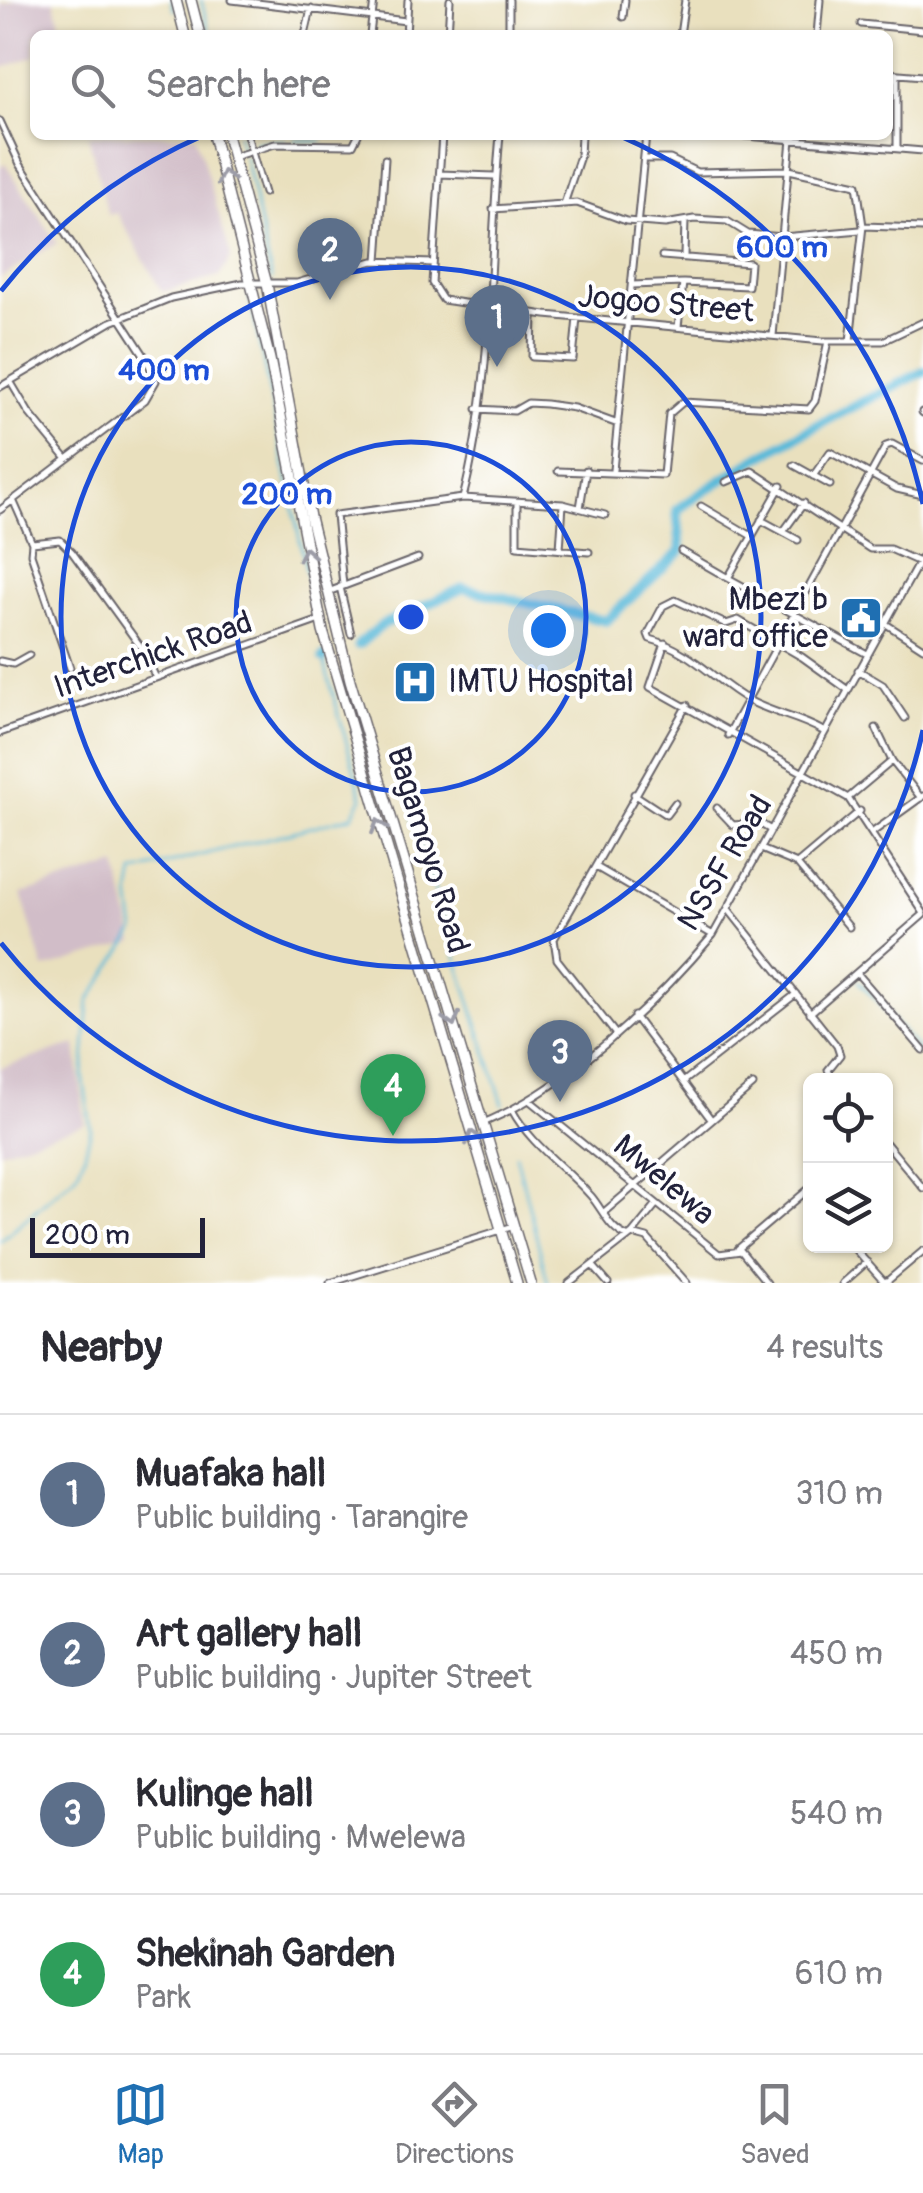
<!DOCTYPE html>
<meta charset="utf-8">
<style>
:root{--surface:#fff;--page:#f2f2f3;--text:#2b2b33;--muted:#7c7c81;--line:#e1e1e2;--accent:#1f6fb2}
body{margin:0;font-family:Pangolin,sans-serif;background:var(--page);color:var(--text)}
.controls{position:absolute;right:30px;bottom:30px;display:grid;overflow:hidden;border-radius:15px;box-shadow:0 2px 8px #0004}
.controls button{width:90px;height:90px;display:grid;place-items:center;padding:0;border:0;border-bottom:2px solid var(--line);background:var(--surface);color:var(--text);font:50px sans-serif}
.scale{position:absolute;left:30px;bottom:25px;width:175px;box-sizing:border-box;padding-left:10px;border:5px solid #22223b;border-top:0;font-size:28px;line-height:35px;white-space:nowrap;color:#22223b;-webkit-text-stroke:8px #fff;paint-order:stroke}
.you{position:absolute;left:548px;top:630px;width:35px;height:35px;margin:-25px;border:8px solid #fff;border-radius:50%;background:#1a73e8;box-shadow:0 0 0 15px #1a73e833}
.badge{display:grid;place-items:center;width:65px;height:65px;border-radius:50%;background:var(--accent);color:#fff;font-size:32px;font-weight:700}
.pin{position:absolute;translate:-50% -82px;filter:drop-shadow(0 2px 5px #0008)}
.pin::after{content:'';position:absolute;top:52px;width:35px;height:30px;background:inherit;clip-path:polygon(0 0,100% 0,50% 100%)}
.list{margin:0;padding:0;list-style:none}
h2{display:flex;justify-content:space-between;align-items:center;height:130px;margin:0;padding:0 40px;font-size:42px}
h2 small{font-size:32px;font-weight:400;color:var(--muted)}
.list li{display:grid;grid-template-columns:65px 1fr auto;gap:30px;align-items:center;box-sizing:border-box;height:160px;padding:0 40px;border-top:2px solid var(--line)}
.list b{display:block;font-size:38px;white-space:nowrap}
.list p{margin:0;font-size:32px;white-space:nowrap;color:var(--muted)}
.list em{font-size:32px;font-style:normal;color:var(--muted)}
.icon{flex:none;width:55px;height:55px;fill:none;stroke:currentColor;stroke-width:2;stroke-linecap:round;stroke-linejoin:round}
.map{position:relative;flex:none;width:923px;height:1283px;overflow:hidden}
.search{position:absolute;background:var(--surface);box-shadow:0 2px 8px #0004;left:30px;right:30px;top:30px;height:110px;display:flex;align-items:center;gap:25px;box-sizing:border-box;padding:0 35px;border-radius:15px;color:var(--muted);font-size:38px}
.sheet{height:770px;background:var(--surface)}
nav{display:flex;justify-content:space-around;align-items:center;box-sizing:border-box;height:140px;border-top:2px solid var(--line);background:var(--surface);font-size:28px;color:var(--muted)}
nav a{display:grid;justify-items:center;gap:5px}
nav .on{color:var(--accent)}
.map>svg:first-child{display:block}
</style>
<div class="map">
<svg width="923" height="1283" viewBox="0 0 923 1283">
<rect width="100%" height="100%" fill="#fff"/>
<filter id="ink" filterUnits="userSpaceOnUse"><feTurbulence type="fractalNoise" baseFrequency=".01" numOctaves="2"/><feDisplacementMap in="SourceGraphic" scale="20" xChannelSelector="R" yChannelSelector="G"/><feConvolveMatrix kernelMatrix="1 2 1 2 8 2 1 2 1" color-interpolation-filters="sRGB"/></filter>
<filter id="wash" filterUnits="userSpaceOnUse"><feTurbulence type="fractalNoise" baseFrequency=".0048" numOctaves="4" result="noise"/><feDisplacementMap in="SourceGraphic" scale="40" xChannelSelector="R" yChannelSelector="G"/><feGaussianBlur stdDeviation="2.25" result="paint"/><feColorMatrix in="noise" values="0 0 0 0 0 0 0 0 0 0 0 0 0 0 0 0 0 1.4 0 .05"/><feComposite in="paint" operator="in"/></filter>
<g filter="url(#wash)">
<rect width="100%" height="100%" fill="#e9e0be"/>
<path fill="#d1bdc8" d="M16,0h38l9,35h-28v21l-35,13v-64z
M88,135h108l35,122 -12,20 -57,15 -45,-79 -9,2z
M5,163l52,80 -57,35v-111z
M117,865l17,77 -90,27 -23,-75z
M76,1044l9,80 -85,27v-83z"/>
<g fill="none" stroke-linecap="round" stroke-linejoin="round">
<path stroke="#5bbad9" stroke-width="2.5" d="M171,0l3,10
M201,0l9,35
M238,135l3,12
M294,140l28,2
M255,143l31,-3
M245,157l27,122
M249,293l61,296
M412,819l91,285
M913,927l10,-7
M859,981l64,74
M516,1155l32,128
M0,1241l76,-66 8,-18 7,-28 -8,-54 6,-74 46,-70 -5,-37 4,-21c73,-21 145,-36 218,-57l10,-18 -39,-140"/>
<path stroke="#5bbad9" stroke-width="10" d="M358,645l24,-20 81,-37 143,33 75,-70 -4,-41c77,-55 161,-96 246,-138
M323,658l2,-2"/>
</g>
</g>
<g filter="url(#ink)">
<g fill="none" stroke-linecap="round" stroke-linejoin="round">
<g stroke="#686469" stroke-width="9">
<path id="street" d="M232,0l174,21
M623,17l2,-17
M861,24l62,6
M305,35l6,-26
M370,35l4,-35
M406,35l2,-35
M448,35l2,-35
M509,35v-35
M680,35l5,-35
M817,35l3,-35
M888,73l35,3
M897,74v74
M0,121l20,43 126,194 10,23 -11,19 -145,110
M247,135l17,58
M442,135l-10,148 11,17 103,15 277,26h60l40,-19
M735,135l188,16
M233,157l42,-13 78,1 5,-10
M645,159h25l27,13 92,-2 68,15 6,41
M440,174l54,2
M564,204l16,-48 1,-21
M493,209l84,-6 49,18 39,3 29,-5 33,2 21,13 35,3 77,-7
M662,256l88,7 -2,23 -65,-3 -5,44
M684,256l1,-35
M378,261l7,-102
M632,285l51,-2
M533,314l-1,43 41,2 4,-41
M773,336l18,-197
M850,341l13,-115 60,2
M10,381l19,32 37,45
M0,387l111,-65 60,-24 71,-15h55l76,-22 60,2
M477,409l37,2 14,-8 18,1 28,4 44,16
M922,412l1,1
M794,465l36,20
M613,470l33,-335
M558,471l105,4 6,-61 14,-12 126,7 6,-8 13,-60
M813,476l17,-24 67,37 26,6
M726,482l26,-11 118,78h20l29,13
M781,486l-53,92 139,76
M463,498l100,6 42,11
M13,500l19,43 28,-3 12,12 71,98 12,26
M517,502v44l72,6
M701,506l49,29
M580,508l6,-38
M761,520l37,20
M783,532l21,-29
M32,543l-1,11 39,114
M560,549l3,-45
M681,551l47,27
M343,585l-7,-70 127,-17c30,-117 26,-243 37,-363
M340,587l11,47
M328,592l90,-34
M886,624l37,24
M665,643l-15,44 198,111 75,114
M0,661l13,3 16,-9
M858,670l25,15 22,33
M823,731c-24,-14 -49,-17 -73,-30 -36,-20 -58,-51 -100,-62l-2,-5 15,-28 12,-6 51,24 12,-4 64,37 46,33
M0,733l320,-113
M728,735l158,-289 6,-2 31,17
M892,761l29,37
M634,794l32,21 9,-12
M848,798l44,-37 -16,-33
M717,808l16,17 26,-2 12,7
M873,832l50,-36
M761,849l36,15 52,63
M797,864l63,-53
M596,867l117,68
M729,910l108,136 3,9 -12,15 5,10
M857,973l66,77
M810,1013l113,-98
M634,1016l76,102
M614,1032l-57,-73 -3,-20 133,-234
M683,1082l113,-88
M529,1100l190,154 22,-3 26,32
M512,1110c19,35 52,56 79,86 12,14 18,33 36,40
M483,1123c85,-35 172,-119 230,-188l210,-380
M886,1143l37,45
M603,1213l150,-128
M632,1234l23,-28
M852,1246l33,37 38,-32
M738,1249l72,-61
M593,1266l15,17
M330,1283l184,-57
M569,1283l63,-49 15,4 40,45
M843,1283l24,-21"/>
</g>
<g stroke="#686469" stroke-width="12">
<path id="highway" d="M176,0l9,35
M191,0l9,35
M213,135l57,224 53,272 194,652
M227,135l40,149 43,233 40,163 181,603"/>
</g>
<use href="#street" stroke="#fff" stroke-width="5"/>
<use href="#highway" stroke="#fff" stroke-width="9"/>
</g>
<defs><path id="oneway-chevron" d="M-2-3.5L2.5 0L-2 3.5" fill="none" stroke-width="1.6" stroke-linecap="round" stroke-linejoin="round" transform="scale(2.5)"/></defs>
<g stroke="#9c9ca7">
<use href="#oneway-chevron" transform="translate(225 177) rotate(-105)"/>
<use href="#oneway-chevron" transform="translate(306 554) rotate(-101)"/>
<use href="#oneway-chevron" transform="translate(379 826) rotate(-107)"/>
<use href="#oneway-chevron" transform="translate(452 1020) rotate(74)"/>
<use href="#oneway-chevron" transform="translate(473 1137) rotate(-107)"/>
</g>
</g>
<g fill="none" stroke="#1d4ed8" stroke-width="5">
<circle cx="411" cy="617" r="175"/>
<circle cx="411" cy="617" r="350"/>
<path d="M923 730A524 524 0 0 1 1 943M1 291A524 524 0 0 1 202 136M620 136A524 524 0 0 1 923 504"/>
</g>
<defs>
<g id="civic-square" transform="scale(2.25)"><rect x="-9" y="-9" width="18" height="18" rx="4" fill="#1f6fb2" stroke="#fff"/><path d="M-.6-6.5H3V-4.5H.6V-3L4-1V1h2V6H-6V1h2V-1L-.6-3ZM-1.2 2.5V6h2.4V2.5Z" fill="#fff"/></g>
<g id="hospital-square" transform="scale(2.25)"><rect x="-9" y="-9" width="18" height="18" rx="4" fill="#1f6fb2" stroke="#fff"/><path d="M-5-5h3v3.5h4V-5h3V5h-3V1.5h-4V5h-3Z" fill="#fff"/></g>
</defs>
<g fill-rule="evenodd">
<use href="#civic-square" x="861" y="618"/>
<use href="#hospital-square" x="415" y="682"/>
</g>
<g text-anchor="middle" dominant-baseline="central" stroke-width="8" stroke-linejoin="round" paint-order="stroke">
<g font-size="32" fill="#22223b" stroke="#fff">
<text transform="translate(666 304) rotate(5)">Jogoo Street</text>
<text transform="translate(153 655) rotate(-19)">Interchick Road</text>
<text transform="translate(428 850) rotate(73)">Bagamoyo Road</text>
<text transform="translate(725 863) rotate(-59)">NSSF Road</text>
<text transform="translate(664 1180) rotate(40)">Mwelewa</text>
</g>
<g font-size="32" fill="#22223b" stroke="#fff" text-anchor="end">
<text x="828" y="600">Mbezi b<tspan x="828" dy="37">ward office</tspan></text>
<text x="448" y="682" text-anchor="start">IMTU Hospital</text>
</g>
</g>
<circle cx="411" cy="617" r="15" fill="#1d4ed8" stroke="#fff" stroke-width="5"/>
<g font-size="30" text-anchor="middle" font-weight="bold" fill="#1d4ed8" stroke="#fff" stroke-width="8" stroke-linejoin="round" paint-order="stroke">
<text x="782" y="257">600 m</text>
<text x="164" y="380">400 m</text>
<text x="287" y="504">200 m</text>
</g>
</svg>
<div class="controls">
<button><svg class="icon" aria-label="locate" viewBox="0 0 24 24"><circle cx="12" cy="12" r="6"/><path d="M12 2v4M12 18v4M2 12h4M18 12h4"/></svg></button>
<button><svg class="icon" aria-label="layers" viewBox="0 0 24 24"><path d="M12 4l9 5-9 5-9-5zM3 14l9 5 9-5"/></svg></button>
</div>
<div class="scale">200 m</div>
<div class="you"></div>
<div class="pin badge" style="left:497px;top:367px;background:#5c6f8a">1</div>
<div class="pin badge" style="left:330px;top:300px;background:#5c6f8a">2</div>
<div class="pin badge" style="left:560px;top:1102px;background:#5c6f8a">3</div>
<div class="pin badge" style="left:393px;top:1136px;background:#2e9e5b">4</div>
<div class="search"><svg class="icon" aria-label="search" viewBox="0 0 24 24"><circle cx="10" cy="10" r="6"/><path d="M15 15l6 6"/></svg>Search here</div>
</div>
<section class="sheet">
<h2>Nearby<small>4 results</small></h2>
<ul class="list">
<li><span class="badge" style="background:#5c6f8a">1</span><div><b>Muafaka hall</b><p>Public building · Tarangire</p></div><em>310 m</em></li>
<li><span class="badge" style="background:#5c6f8a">2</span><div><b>Art gallery hall</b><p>Public building · Jupiter Street</p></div><em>450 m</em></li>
<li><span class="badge" style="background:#5c6f8a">3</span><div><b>Kulinge hall</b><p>Public building · Mwelewa</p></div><em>540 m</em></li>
<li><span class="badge" style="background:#2e9e5b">4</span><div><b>Shekinah Garden</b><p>Park</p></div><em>610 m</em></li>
</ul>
</section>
<nav>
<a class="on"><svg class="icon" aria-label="map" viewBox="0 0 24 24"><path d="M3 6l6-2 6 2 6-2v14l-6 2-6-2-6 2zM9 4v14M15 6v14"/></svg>Map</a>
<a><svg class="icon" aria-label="directions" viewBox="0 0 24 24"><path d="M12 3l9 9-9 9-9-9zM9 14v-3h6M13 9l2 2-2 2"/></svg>Directions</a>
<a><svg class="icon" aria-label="saved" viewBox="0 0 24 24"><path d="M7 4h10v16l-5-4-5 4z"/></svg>Saved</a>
</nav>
